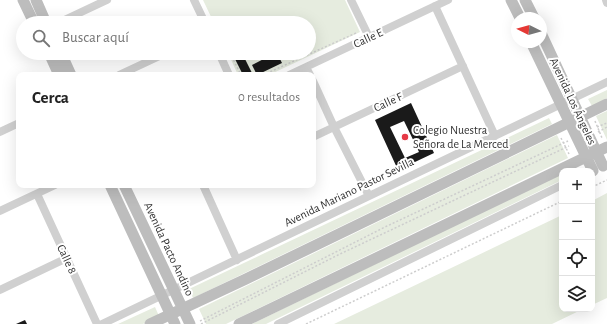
<!DOCTYPE html>
<html lang="es">
<meta charset="utf-8">
<style>
:root{--surface:#fff;--page:#f6f6f6;--text:#222;--muted:#767676;--line:#e0e0e0}
body{margin:0;font-family:"Alegreya Sans",sans-serif;background:var(--page);color:var(--text)}
.controls{position:absolute;right:12px;bottom:12px;display:grid;overflow:hidden;border-radius:8px;box-shadow:0 4px 16px #0002}
.controls button{width:36px;height:36px;display:grid;place-items:center;padding:0;border:0;border-bottom:1px solid var(--line);background:var(--surface);color:var(--text);font:20px sans-serif}
.compass{position:absolute;left:511px;top:12px;width:36px;height:36px;border-radius:50%;background:var(--surface);box-shadow:0 4px 16px #0002;rotate:275deg}
.list{margin:0;padding:0;list-style:none}
h2{display:flex;justify-content:space-between;align-items:center;height:52px;margin:0;padding:0 16px;font-size:17px}
h2 small{font-size:13px;font-weight:400;color:var(--muted)}
.icon{flex:none;width:22px;height:22px;fill:none;stroke:currentColor;stroke-width:2;stroke-linecap:round;stroke-linejoin:round}
.map{position:relative;flex:none;width:607px;height:324px;overflow:hidden}
.search{position:absolute;background:var(--surface);box-shadow:0 4px 16px #0002;left:16px;top:16px;width:300px;height:44px;display:flex;align-items:center;gap:10px;box-sizing:border-box;padding:0 14px;border-radius:22px;color:var(--muted);font-size:15px}
.panel{position:absolute;background:var(--surface);box-shadow:0 4px 16px #0002;left:16px;top:72px;width:300px;height:116px;border-radius:8px}
.map>svg:first-child{display:block}
</style>
<div class="map">
<svg width="607" height="324" viewBox="0 0 607 324">
<rect width="100%" height="100%" fill="#fff"/>
<path fill="#e6ecdf" d="M203,0h142l15,32 -91,43h-31l-10,-22h81v-30h-95z
M607,90v8l-15,8 -4,-7z
M607,111v29l-11,-24z
M549,118l3,6 -359,174 -4,-9z
M557,135l11,23 -342,166h-20l-7,-15z
M562,173v7l-296,144h-14z
M607,193v105l-15,7v-104z
M562,215v94h21l-31,15h-218z
M155,307l4,9 -16,8h-25z"/>
<path fill="#1a1a1a" fill-rule="evenodd" d="M232,53h10l11,22h-10z
M275,53h2l5,10 -25,12 -5,-10z
M411,103l23,50 -36,17 -23,-50zM404,121l15,31 -14,6 -15,-31z
M25,320l2,4h-11z"/>
<g fill="none" stroke-linecap="round" stroke-linejoin="round">
<path stroke="#cdcdcd" stroke-width="1.5" stroke-dasharray="2 2" stroke-linecap="butt" d="M213,18l3,5
M230,53l11,22
M263,75l93,-42
M595,121l7,17
M597,127l10,-4
M598,132l9,-5
M561,138l8,16
M592,187l15,-7
M200,321l185,-94 183,-86
M201,324l139,-70 229,-108
M306,324l256,-123"/>
<path stroke="#d0d0d0" stroke-width="8" d="M194,0l11,23
M351,0l18,37
M606,0l1,3
M435,6l60,130
M58,23l49,-23
M219,53l10,22
M306,67l4,8
M119,75l47,-22
M289,75l159,-75
M313,81l21,46 35,69
M0,132l19,-9
M313,137l150,-71
M203,185l34,75
M37,194l60,130
M0,211l55,-26
M0,290l67,-32
M102,324l505,-242
M278,324l284,-139"/>
<path stroke="#bdbdbd" stroke-width="11" d="M23,0l11,23
M36,0l10,23
M511,0l9,18
M525,0l9,18
M541,33l62,133
M531,42l62,129
M49,53l10,22
M61,53l10,22
M110,185l65,139
M124,185l66,139
M150,324l96,-45 361,-175
M239,324l368,-177"/>
</g>
<circle fill="#e63946" stroke="#fff" stroke-width="1.5" cx="405" cy="137" r="4"/>
<g text-anchor="middle" dominant-baseline="central" stroke-width="4" stroke-linejoin="round" paint-order="stroke">
<g font-size="12" fill="#333" stroke="#fff">
<text transform="translate(368 38) rotate(-25)">Calle E</text>
<text transform="translate(573 101) rotate(65)">Avenida Los Ángeles</text>
<text transform="translate(388 102) rotate(-25)">Calle F</text>
<text transform="translate(349 192) rotate(-26)">Avenida Mariano Pastor Sevilla</text>
<text transform="translate(169 249) rotate(65)">Avenida Pacto Andino</text>
<text transform="translate(67 259) rotate(65)">Calle 8</text>
</g>
<g font-size="12" fill="#333" stroke="#fff" text-anchor="start">
<text x="413" y="130">Colegio Nuestra<tspan x="413" dy="14">Señora de La Merced</tspan></text>
</g>
</g>
</svg>
<div class="controls">
<button>+</button>
<button>−</button>
<button><svg class="icon" aria-label="locate" viewBox="0 0 24 24"><circle cx="12" cy="12" r="6"/><path d="M12 2v4M12 18v4M2 12h4M18 12h4"/></svg></button>
<button><svg class="icon" aria-label="layers" viewBox="0 0 24 24"><path d="M12 4l9 5-9 5-9-5zM3 14l9 5 9-5"/></svg></button>
</div>
<svg class="compass" viewBox="-18 -18 36 36"><path d="M0-13l5 13h-10z" fill="#e53935"/><path d="M0 13l5-13h-10z" fill="#767676"/></svg>
<div class="search"><svg class="icon" aria-label="search" viewBox="0 0 24 24"><circle cx="10" cy="10" r="6"/><path d="M15 15l6 6"/></svg>Buscar aquí</div>
<section class="panel">
<h2>Cerca<small>0 resultados</small></h2>
<ul class="list">
</ul>
</section>
</div>
